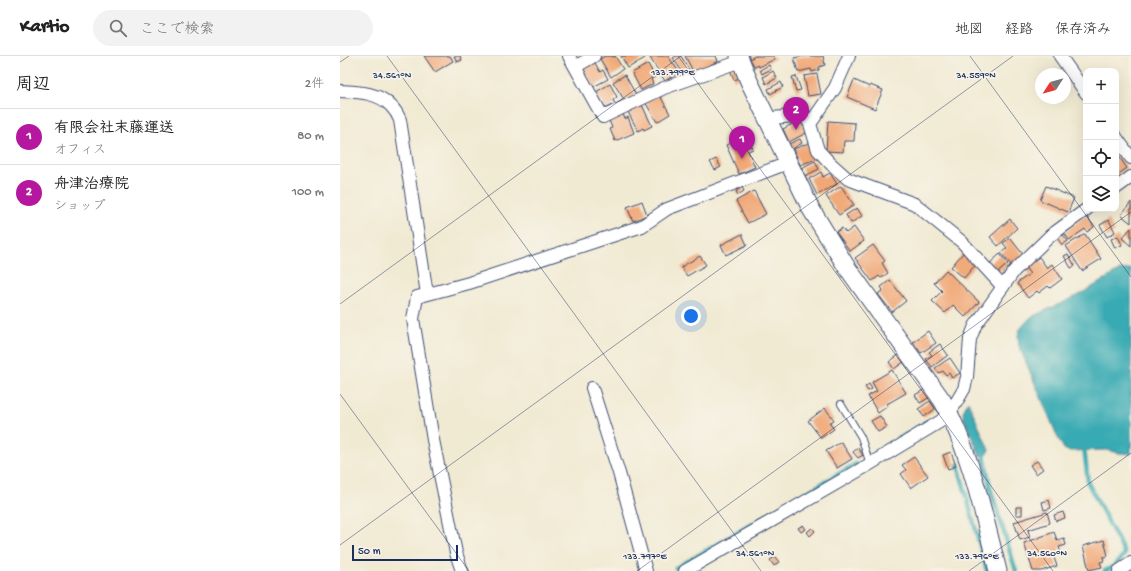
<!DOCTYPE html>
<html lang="ja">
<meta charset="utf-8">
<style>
:root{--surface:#fff;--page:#f2f2f2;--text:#222;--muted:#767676;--line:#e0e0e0;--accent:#b5179e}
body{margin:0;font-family:"Gochi Hand","Klee One",sans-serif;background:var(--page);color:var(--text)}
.controls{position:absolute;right:12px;top:12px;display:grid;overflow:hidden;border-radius:8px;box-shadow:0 4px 16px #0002}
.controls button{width:36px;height:36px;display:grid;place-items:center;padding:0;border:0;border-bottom:1px solid var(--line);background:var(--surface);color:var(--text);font:20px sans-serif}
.compass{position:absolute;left:695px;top:12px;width:36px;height:36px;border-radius:50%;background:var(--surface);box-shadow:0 4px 16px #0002;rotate:234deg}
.scale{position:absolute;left:12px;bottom:10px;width:106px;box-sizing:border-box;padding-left:4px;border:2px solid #1b2f5e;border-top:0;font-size:11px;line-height:14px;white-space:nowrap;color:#1b2f5e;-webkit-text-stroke:3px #f7f3e8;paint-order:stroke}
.you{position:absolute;left:351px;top:260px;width:14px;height:14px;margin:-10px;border:3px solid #fff;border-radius:50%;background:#1a73e8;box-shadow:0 0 0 6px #1a73e833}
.badge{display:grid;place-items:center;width:26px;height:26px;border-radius:50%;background:var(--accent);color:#fff;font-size:13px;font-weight:700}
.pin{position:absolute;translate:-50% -33px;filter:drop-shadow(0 1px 2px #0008)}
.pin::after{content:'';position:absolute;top:21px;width:14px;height:12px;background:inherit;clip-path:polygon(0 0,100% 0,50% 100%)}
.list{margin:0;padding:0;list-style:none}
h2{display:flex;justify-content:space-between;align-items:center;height:52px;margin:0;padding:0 16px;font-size:17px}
h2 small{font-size:13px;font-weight:400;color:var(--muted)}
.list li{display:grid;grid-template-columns:26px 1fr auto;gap:12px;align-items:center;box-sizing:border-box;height:56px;padding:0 16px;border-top:1px solid var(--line)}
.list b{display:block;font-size:15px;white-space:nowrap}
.list p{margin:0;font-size:13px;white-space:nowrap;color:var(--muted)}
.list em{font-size:13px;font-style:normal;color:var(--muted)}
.icon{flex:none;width:22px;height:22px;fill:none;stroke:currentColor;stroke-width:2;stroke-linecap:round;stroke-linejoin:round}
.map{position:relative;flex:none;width:791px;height:515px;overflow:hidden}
header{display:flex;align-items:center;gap:24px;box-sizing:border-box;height:56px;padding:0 20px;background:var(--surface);border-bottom:1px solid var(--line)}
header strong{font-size:19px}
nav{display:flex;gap:22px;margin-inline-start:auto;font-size:14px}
.search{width:280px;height:36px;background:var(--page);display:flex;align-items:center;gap:10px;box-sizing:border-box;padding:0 14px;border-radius:22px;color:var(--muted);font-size:15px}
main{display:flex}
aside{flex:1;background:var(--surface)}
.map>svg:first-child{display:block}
</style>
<header>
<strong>Kartio</strong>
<div class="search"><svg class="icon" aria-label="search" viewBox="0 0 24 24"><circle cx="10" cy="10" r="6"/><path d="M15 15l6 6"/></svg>ここで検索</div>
<nav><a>地図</a><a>経路</a><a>保存済み</a></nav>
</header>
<main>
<aside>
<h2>周辺<small>2件</small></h2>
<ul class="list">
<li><span class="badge">1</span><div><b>有限会社末藤運送</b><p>オフィス</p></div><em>80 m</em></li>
<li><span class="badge">2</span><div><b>舟津治療院</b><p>ショップ</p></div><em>100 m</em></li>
</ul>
</aside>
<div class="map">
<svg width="791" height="515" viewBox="0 0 791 515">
<rect width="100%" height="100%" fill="#f7f3e8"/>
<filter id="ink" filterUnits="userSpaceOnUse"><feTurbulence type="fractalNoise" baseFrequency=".025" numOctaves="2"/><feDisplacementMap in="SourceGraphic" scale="8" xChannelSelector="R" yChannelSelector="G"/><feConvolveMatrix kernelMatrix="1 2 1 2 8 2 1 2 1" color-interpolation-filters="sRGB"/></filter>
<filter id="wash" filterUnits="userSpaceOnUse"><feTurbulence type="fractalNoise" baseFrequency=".012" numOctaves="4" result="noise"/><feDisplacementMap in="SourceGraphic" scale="16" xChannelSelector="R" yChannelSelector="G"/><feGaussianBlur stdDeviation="0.9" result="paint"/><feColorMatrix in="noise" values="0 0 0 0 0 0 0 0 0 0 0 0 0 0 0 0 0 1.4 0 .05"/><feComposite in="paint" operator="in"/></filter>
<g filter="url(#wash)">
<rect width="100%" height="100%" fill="#f1ead3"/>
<path fill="#38aab3" stroke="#2a6c88" d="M791,213v185l-12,-1 -12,-3 -39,1 -4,-2 -6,-11 -39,-92 -1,-11 2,-6 11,-12 46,-21 43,-26z
M628,345l21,49 -3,5 -6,1 -16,-37 -1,-7z"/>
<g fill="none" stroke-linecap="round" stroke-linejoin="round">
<path stroke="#38aab3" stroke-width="4.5" d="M744,391l4,36 36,69v3l-10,11 -9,5
M643,393l7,39 26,83
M536,397l51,-31
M618,409l29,106
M336,512l180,-104"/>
</g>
<g id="blocks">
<path fill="#f1a877" d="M84,0h26l3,5 -18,11z
M114,0h6l2,4 -5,2z
M265,0h7l1,1 2,-1 8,13 -12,8 -11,-18z
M281,0h23l1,2 -17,10z
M314,0h14l11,16 -14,9 -15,-23z
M336,0h5l10,17 -6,3 -12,-18z
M345,0h31l2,5 -24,12z
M415,0h19l1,3 -16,8 -1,-2 -3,2 -5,-8z
M464,0h19l2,9 -6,2v3l-7,2 -1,-3 -13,3 -4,-14z
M254,5l6,11 3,-2 5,9 -15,8 -10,-19z
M308,8l7,13 -4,2 2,5 -12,6 -9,-17z
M429,9l2,4 -9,5 -2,-4z
M396,11l4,11 -6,2 -4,-11z
M433,15l4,7 -11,6 -3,-7z
M477,18l4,20 -13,2 -4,-20z
M285,19l11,20 -11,6 -12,-19z
M456,20l5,14 -5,1 -4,-14z
M514,24l16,7v-2l13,5 -8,19 -28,-12z
M441,26l2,5 -13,7 -2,-5z
M270,28l7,13 -4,3 2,4 -9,5 -10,-17z
M319,38l11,20 -13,8 -12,-20z
M302,49l10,21 -8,4 -1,-2 -5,3 -10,-19z
M283,58l2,5 3,-2 6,16 -19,8 -5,-12 2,-1 -3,-8z
M458,65l2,3 3,-2 5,10 -19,10 -6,-13z
M488,65l27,2 -1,18h-10l-1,11 -17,-1z
M407,80l6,13 -5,2 7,16 -16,7 -13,-29z
M460,83l2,4 -10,6 -3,-5z
M471,86l7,16 -18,7 -6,-16z
M778,99l9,13 -11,8v-20z
M376,103l5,8 -6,3 -5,-8z
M475,105l4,8 -14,7 -4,-8z
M481,116l2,5 7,-4 7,11 -20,11 -8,-16z
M501,130l13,19 -15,10 -13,-19z
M706,130l28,12 -6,14 -28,-12z
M402,131l2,4 -6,4 -2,-4z
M414,135l12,23 -18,9 -12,-22z
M302,145l5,14 -14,6 -6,-14z
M791,146v21l-10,-8z
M517,152l5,8 -11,7 -5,-8z
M746,159l8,12 -7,5 -2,-3 -16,11 -5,-7z
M670,163l7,9 -19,18 -8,-9z
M769,164l6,12 -8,5 -7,-12z
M514,171l10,14 -14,10 -14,-19 6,-4 4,5z
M791,172v18l-9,-8z
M402,178l5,11 -21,10 -5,-10z
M722,178l6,7 -6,4 -5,-7z
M745,178l16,25 -19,12 -16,-25z
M778,180l4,9 -7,3 -4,-9z
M670,182l15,19 -12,10 -12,-14 6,-5 -4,-5z
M533,189l12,16 -3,2 6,10 -7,5 -2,-2 -7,5 -17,-23z
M623,197l13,11 -12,14 -13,-11z
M660,198l8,10 -12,10 -7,-10z
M728,198l7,12 -4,2 -7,-12z
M360,200l6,9 -19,11 -6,-9z
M699,201l8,11 5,-4 10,15 -12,9 -2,-2 -9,7 -2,-2 -9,7 -11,-15 13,-9 -5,-7z
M606,214l33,32 -14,15 -12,-12 -8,8 -13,-12 10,-10 -8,-8z
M550,224l16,21 -14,11 -14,-18 5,-4 -2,-3z
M588,275l8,12 -15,10 -8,-11z
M600,288l8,11 -16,12 -6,-8 6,-4 -3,-3z
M560,298l5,7 -11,8 -5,-7z
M610,302l10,15 -8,5 -3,-5 -3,2 -3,-4 -4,2 -4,-5z
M552,314l14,23 -19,11 1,2 -10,7 -10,-17 9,-5 -5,-9z
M529,328l3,5 -4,2 -3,-4z
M585,333l5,8 -10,6 -5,-8z
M590,345l5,8 -11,8 -6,-8z
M485,352l9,12 -5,3 5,6 -13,9 -13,-17z
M540,360l7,11 -9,5 -7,-11z
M501,386l11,17 -15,9 -11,-17z
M518,392l5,7 -5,3 -5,-6z
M611,396l5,14 -8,3 -5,-14z
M574,401l14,19 -17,12 -10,-14 5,-4 -4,-5z
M697,405l6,8 -7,5 -6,-9z
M709,444l2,8 -7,2 -2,-8z
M676,451h6v8h-6z
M707,456l3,11 -22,7 2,7 -10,3 -6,-18z
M723,456l2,6 -9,3 -2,-6z
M463,469l3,4 -5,3 -3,-4z
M472,472l3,3 -5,5 -3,-4z
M714,476l3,8 7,-2 2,7 -7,2 2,6 -8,2 4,11 -16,5h-8l-9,-28z
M764,484l4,16 -5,1 1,4 -4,1 2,5 -13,3 -6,-24z
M435,501l4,5 -5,4 -4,-6z"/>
</g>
</g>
<g filter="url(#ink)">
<use href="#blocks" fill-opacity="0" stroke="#3b4b70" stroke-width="1"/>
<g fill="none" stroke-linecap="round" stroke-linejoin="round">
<g stroke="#3b4b70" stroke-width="8">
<path id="lane" d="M501,348l20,33 9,27"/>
</g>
<g stroke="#3b4b70" stroke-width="14">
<path id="street" d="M229,0l34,61 61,-29 77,-27
M720,0l26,37
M235,11l19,-11
M0,35c18,1 38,1 51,15 4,4 7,9 9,14l27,174
M428,64l5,-2 31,-3 6,9 8,26 12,13 18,16 67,25 47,38 41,45
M470,68l25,-36 14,-32
M776,81l15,21
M776,132l15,-11
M252,332l27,85 27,98
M122,515l-6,-18 -23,-113 -20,-121 4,-22 52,-14 173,-57 25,-17 121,-46
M345,515l185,-107 71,-43 13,-15 10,-17 3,-12 3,-38 5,-13 39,-55 36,-35 37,-27
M779,515l12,-8"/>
</g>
<g stroke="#3b4b70" stroke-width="19">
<path id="secondary" d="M399,0l9,23 63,130 35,57 96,134c28,49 42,116 56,171"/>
</g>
<use href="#lane" stroke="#fff" stroke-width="6"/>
<use href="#street" stroke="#fff" stroke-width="12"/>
<use href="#secondary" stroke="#fff" stroke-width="17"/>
</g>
</g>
<path fill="none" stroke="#1b2f5e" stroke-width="1" stroke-opacity="0.45" d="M47,0l374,515M338,0l375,515M630,0l161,221M0,6l9,-6M0,248l341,-248M0,338l129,177M0,489l673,-489M297,515l494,-359M629,515l162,-118"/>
<g font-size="10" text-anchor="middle" fill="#1b2f5e" stroke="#f7f3e8" stroke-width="3.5" stroke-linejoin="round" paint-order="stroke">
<text x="333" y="19">133.799°E</text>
<text x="52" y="22">34.561°N</text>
<text x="636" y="22">34.559°N</text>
<text x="415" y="500">34.561°N</text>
<text x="707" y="500">34.560°N</text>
<text x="305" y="503">133.797°E</text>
<text x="637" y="503">133.796°E</text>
</g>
</svg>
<div class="controls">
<button>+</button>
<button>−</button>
<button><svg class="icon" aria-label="locate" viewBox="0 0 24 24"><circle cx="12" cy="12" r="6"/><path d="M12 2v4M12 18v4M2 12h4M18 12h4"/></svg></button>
<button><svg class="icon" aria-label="layers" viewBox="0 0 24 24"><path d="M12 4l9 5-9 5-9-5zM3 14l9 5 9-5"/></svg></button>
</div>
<svg class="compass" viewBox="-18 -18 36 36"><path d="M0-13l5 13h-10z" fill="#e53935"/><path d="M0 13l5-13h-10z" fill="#767676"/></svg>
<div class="scale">50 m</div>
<div class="you"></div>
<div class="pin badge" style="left:402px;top:103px">1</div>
<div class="pin badge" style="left:456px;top:74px">2</div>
</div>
</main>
